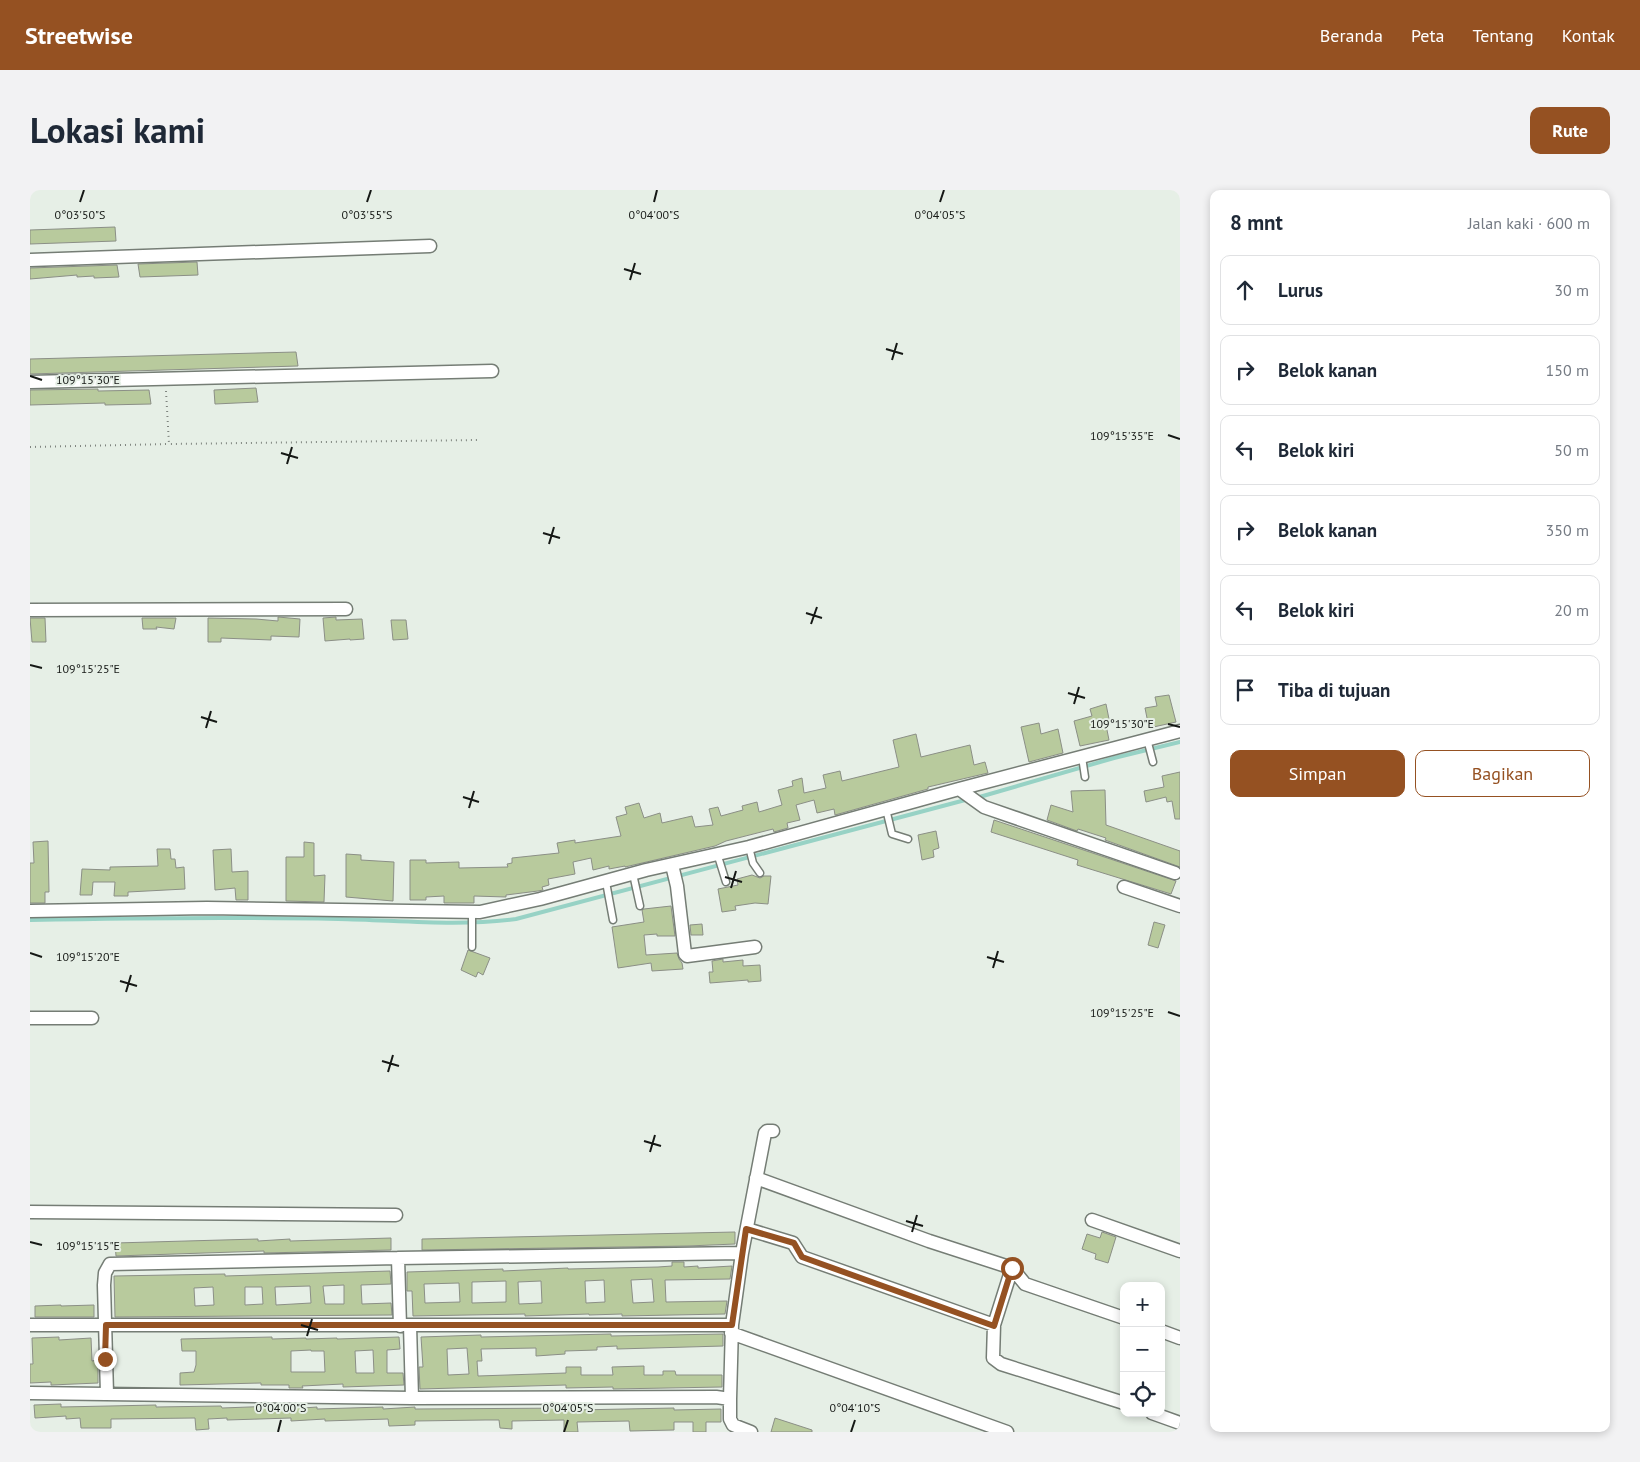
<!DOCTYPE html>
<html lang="id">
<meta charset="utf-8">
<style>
:root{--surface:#fff;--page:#f2f2f3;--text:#1f2937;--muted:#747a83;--line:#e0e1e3;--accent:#955122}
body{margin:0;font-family:"PT Sans",sans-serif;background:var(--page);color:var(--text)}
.controls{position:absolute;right:15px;bottom:15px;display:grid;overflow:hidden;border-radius:10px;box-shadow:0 2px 8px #0003}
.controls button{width:45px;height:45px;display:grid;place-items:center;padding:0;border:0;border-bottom:1px solid var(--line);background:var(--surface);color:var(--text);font:25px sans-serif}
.stop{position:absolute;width:15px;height:15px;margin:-11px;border:4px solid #955122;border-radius:50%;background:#fff}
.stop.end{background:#955122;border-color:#fff;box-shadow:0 1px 5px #0008}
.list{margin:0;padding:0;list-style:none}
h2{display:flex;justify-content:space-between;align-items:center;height:65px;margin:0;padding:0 20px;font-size:21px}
h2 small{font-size:16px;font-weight:400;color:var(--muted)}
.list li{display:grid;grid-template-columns:32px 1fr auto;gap:15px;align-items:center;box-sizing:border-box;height:70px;margin:0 10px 10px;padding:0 10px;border:1px solid var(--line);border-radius:10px}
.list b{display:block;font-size:19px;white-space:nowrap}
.list em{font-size:16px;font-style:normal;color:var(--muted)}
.actions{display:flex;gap:10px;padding:15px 20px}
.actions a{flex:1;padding:11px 0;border:1px solid var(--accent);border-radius:10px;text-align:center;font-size:18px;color:var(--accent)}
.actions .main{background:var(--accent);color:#fff}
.icon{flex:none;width:28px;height:28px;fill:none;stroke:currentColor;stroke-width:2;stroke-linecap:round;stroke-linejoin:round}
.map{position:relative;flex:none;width:1150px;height:1242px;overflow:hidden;border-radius:10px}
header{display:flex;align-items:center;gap:30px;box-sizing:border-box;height:70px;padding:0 25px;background:var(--accent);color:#fff}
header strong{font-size:24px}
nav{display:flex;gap:28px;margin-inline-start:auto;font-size:18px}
.intro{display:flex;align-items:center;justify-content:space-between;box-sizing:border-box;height:120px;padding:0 30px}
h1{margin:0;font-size:35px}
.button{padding:12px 22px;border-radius:10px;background:var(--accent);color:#fff;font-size:18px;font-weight:700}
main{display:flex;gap:30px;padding:0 30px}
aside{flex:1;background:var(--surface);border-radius:10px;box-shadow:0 2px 8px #0003}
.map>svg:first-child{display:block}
</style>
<header>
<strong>Streetwise</strong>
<nav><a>Beranda</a><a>Peta</a><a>Tentang</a><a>Kontak</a></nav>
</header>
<div class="intro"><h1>Lokasi kami</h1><a class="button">Rute</a></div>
<main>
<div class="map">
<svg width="1150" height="1242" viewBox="0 0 1150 1242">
<rect width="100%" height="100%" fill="#e6efe6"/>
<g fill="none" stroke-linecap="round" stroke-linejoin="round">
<path stroke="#97d2c5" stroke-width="4" d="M946,608l138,-40 66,-16
M0,730c103,-2 205,-3 308,-1 59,1 119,8 178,0l453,-120"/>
</g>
<path fill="#b8ca9d" stroke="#8b8f86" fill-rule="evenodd" d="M85,37l1,14 -86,3v-14z
M167,72l1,13 -58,2 -2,-13z
M87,75l2,12 -25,1v-2l-17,1v-2l-47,4v-11z
M266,162l2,14 -268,8v-15z
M226,198l2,14 -43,2 -1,-14z
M68,199v2l51,-1 2,14 -46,1v-2l-75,2v-15z
M248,427l22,2 -1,18 -28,-1v4l-50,-2v4h-13v-24l48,1 22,2z
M306,427v3l26,-1 2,20 -14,1v-1l-25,2 -2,-23z
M0,428h15l1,24h-14z
M112,428h34l-2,11 -18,-2 1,2h-14z
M361,430h15l2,19 -15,1z
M1139,505l7,27 -27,6 -4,-20 12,-2 -2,-9z
M1076,514l4,20 -4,1 3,15 -29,6 -6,-25 18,-5 -2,-7z
M1009,533l2,11 17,-5 5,24 -34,9 -8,-35z
M886,544l5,23 49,-12 4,20 11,-3 3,11 -60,14v2l-93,26 -1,-6 -17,4 -3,-13 -18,5 4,15 -13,3 1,5 -14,4 -1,-3 -47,12 -11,5 -90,21v-1l-16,3v-3l-16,4 -2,-12 -18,4 2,12 -27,5 1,6 -7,2 1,3 -5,1 -32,4v2l-32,-1v7h-30v-7l-18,1v3h-16v-40h16v3l33,-1v6l49,-1 -1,-3 5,-1v-5l47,-5 -2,-10 18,-3v3l46,-7 -5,-19 11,-3 -2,-7 14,-4 5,15 16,-5 2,10 30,-7 3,11 18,-2 -4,-16 9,-2 3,9 22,-6 -1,-4 15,-4 2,10 23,-7 -4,-15 15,-4 -1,-5 10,-3 2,15 22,-5 -3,-13 17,-4 2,10 57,-14 -6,-27z
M1150,582v47h-5l-3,-18 -5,1 -1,-5 -20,5 -2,-11 20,-4 -2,-11z
M1075,600l1,35 74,26v16l-75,-27 1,-2 -28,-9 -1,2 -30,-11 4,-15 22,7 -2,-21z
M964,630l182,61 -5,13 -94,-29 1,-5 -87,-28z
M906,641l3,17 -6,2 1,7 -12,3 -4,-25z
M18,651l1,51h-4v11h-15v-40h4l-1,-21z
M274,652l10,1v33l11,-1 -1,27 -38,-1v-44h18z
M127,659h13l1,10h4l1,9 8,-1 1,22 -57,3v4h-14l1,-14h-22l-1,13h-12l2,-26 28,1v-3l48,-1z
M201,659l1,23 16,-1v29h-12l-1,-12 -20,2 -2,-40z
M316,664l15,1v5l33,2 -1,39 -47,-4z
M722,685l8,3 4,-2h7l-3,28 -13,-1 -20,3 1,4 -14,2 -4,-23 20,-4 -1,-6z
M641,716l4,30h-18v-2l-13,1 2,20 31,-2 2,6 3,4 1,6 -31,2 -1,-8 -33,5 -6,-41 32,-5 -2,-12 2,-1z
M1124,732l11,3 -7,23 -10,-3z
M672,734l1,11h-12l-1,-10z
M438,760l22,8 -7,17 -5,-3 -2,5 -15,-7z
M693,769v3l20,-2v6l17,-1 1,16 -13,1v-2l-38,3 -1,-11h4l-1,-11z
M705,1042v12l-47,2 -266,4v-11z
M1072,1042l14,5 -8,26 -13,-4 1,-5 -14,-5 5,-15 13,4z
M361,1048v12l-127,3v-2l-148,5 -1,-13 143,-4v2l32,-2v2z
M642,1072h12v5l14,-1v2l34,-2 -2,13 -65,1 1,22 61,-1 -2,13 -103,2v-2l-33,1v-1l-64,2v-2l-112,2 -1,-25h-5v-19l96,-3v2l65,-3v1l90,-2 14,-1zM622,1089l2,23 -21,1 -2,-23zM574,1090l1,22 -19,1 -1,-22zM476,1091v21l-34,1v-21zM511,1091l1,22 -23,1 -1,-22zM429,1093l1,19 -35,1 -1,-19z
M360,1081l1,13 -30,1 1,19 29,-1 1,12 -277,2 -1,-41 111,-2v2zM314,1095v19h-19l-2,-18zM280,1096l1,17 -35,2 -1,-18zM183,1097l1,18 -19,1 -1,-18zM215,1097h17l1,17 -18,1z
M31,1115v1l33,-1v12h-59v-11z
M581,1144v2l112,-2v12l-106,3v-3l-20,1v3l-32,1v3l-29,2v-8l-55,1 1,12h-5l1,15 88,-3v-6h15v8h32l-1,-8 32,-1v9h19v-4h12l1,4h46v12l-109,2v-2l-47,1v-3l-146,4 -1,-22h4l-2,-30 60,-2v2zM437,1158l2,26 -21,1 -1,-26z
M29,1147v3l32,-2 1,23 6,-1v23l-47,2v-3l-21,1v-19h3l-1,-26z
M242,1147v2l34,-1v1l31,-1v1l62,-2 1,12 -13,1v23h16l1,12 -61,2v-3l-41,2 1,2h-14v-3h-28v-2l-81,2v-12l14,-1 2,-7v-14h-14l-1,-12zM281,1160v1h13l1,21h-34v-21zM343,1160l1,23h-18l-1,-22z
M31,1214v3l95,-2v2l65,-1 1,2 81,-3v3l14,-1v2l66,-2v2l32,-2v2l161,-1v2l98,-2v2l47,-1v13h-15v10h-13v-10h-19v8l-44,1 -1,-10 -52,1 1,10h-14v-12l-52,1v8l-12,-1 -1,-8h-14l-70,1v4l-26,1 -1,-7 -63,2v-2l-34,2v-3l-64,2v-2l-19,1 1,10 -13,1 -1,-12 -84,1v9h-30l-1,-10 -14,1v-3l-31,2 -1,-13z
M745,1228l37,12v2h-41z"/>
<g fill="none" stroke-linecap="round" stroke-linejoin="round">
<g stroke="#757d75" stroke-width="9">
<path id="lane" d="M1117,549l6,23
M1052,567l3,20
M856,619l6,25 16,5
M719,657l4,16 7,10
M687,663l9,29
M603,684l7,32
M576,692l7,38
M442,721v36"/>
</g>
<g stroke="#757d75" stroke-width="15">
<path id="street" d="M0,70l400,-14
M0,192l462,-11
M0,420l316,-1
M929,599l25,18 191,66
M642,675l5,21 8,68 2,2 68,-9
M1094,697l56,19
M0,721l177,-3 273,4 60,-13 106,-29 103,-23 210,-58 221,-58
M0,828h62
M726,988l173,63 83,27 13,16 99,34
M0,1022l366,3
M1062,1030l88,31
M717,1039l46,14 9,14 192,68 18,-57
M712,1063l23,-120 2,-2h6
M368,1068l2,68
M0,1135h702
M380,1135l2,73
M964,1135l-1,33 8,6 123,39
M1131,1141l19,7
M701,1143l276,99
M0,1203l382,5 304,-1 14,2v20l3,6 18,7
M77,1204l-3,-109 1,-12 5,-9 288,-6 344,-5 -10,72 -2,74
M1122,1223l28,10"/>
</g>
<path stroke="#7e847e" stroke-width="2" stroke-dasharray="1 4" stroke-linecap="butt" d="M136,201l3,53 309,-4
M0,257l139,-3"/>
<use href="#lane" stroke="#fff" stroke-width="6"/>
<use href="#street" stroke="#fff" stroke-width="12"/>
</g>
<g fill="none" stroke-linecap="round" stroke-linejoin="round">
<path stroke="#955122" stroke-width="6" d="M75,1169l1,-34h626l14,-96 48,14 8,14 192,69 18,-58"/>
</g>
<path fill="none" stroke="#151815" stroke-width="2" d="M50,12l4,-12M337,12l4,-12M624,12l3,-12M910,12l4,-12M594,79l17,5M600,90l5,-17M856,159l17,5M862,170l5,-17M0,186l12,4M1138,245l12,4M251,263l17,5M257,274l5,-17M513,343l17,5M519,354l5,-17M776,423l16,5M781,434l6,-17M0,475l12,3M1038,503l17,5M1044,514l5,-17M171,527l16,5M1138,534l12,3M176,538l5,-17M433,607l16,5M439,618l5,-17M695,687l17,5M701,698l5,-17M0,763l12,4M957,767l17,5M963,778l5,-17M90,791l17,5M96,802l5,-17M1138,822l12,4M352,871l17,5M358,882l5,-17M614,951l17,5M620,962l5,-17M876,1031l17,5M882,1042l5,-17M0,1052l12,3M271,1135l17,5M277,1146l5,-17M248,1242l3,-12M534,1242l4,-12M821,1242l4,-12"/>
<g font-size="12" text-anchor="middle" fill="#151815" stroke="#e6efe6" stroke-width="4" stroke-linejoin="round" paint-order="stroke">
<text x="50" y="29">0°03'50"S</text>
<text x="337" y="29">0°03'55"S</text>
<text x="624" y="29">0°04'00"S</text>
<text x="910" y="29">0°04'05"S</text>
<text x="58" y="194">109°15'30"E</text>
<text x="1092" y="250">109°15'35"E</text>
<text x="58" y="483">109°15'25"E</text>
<text x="1092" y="538">109°15'30"E</text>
<text x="58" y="771">109°15'20"E</text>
<text x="1092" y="827">109°15'25"E</text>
<text x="58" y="1060">109°15'15"E</text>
<text x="251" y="1222">0°04'00"S</text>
<text x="538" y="1222">0°04'05"S</text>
<text x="825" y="1222">0°04'10"S</text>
</g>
</svg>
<div class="controls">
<button>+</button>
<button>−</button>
<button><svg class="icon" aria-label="locate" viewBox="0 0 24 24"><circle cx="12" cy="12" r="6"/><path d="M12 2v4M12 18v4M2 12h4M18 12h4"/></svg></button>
</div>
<div class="stop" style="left:982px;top:1078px"></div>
<div class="stop end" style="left:75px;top:1169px"></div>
</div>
<aside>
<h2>8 mnt<small>Jalan kaki · 600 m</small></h2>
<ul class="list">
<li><svg class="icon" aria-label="ahead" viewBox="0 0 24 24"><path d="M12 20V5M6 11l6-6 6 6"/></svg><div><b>Lurus</b></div><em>30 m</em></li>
<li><svg class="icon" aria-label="right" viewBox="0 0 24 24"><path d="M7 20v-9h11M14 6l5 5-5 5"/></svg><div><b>Belok kanan</b></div><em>150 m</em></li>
<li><svg class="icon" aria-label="left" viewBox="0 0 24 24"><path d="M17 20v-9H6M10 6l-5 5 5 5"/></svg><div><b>Belok kiri</b></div><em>50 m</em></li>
<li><svg class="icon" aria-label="right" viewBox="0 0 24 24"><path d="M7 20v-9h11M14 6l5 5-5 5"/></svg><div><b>Belok kanan</b></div><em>350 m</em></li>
<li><svg class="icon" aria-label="left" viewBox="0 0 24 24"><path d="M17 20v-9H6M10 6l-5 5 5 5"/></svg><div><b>Belok kiri</b></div><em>20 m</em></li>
<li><svg class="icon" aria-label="arrive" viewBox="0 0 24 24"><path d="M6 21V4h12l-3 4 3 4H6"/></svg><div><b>Tiba di tujuan</b></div></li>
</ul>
<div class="actions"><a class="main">Simpan</a><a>Bagikan</a></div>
</aside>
</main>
